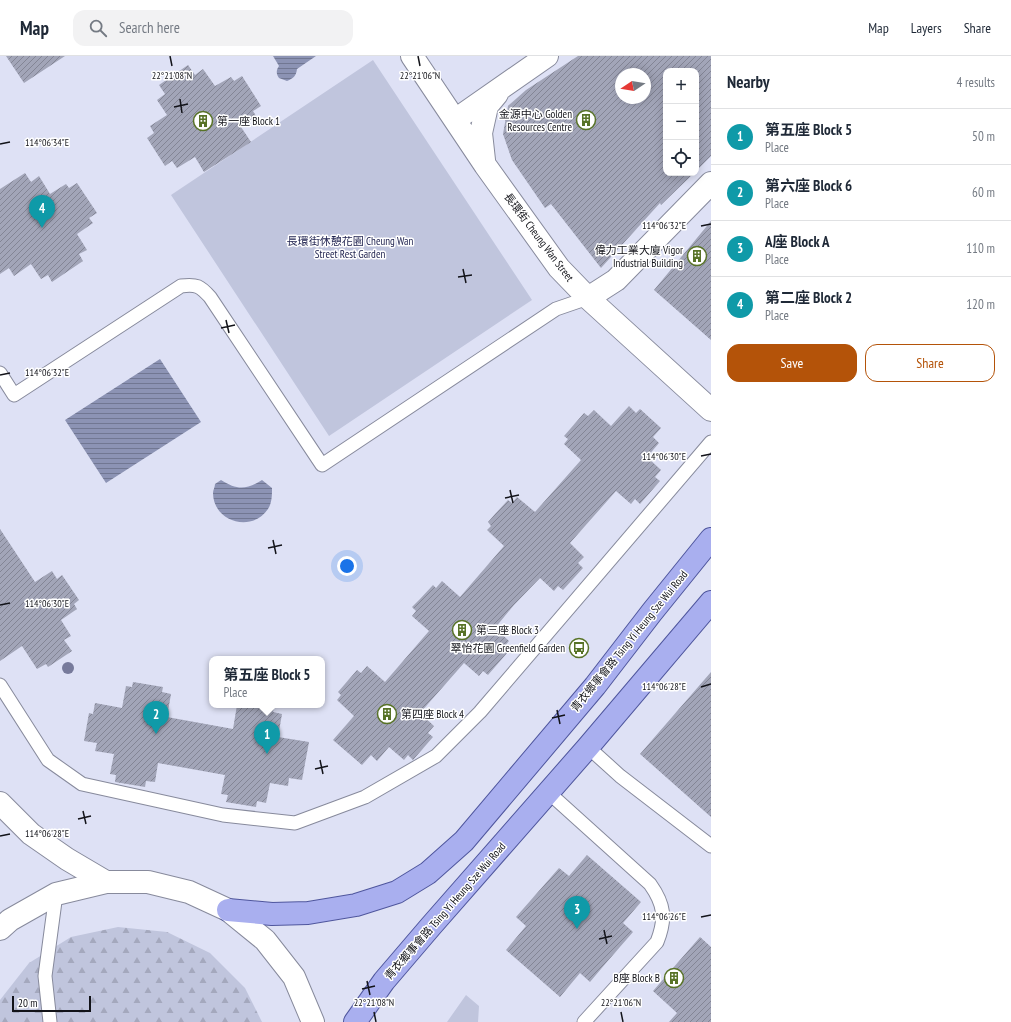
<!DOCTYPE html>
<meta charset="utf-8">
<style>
:root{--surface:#fff;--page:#f2f2f3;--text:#1f2937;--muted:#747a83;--line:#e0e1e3;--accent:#b45309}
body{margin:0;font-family:"PT Sans Narrow","Noto Sans TC",sans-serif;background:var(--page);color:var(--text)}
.controls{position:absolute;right:12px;top:12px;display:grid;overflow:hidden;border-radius:8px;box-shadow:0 2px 10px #0003}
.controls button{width:36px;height:36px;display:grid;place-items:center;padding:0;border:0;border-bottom:1px solid var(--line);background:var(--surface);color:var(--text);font:20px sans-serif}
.compass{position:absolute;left:615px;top:12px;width:36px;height:36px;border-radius:50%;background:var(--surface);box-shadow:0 2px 10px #0003;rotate:258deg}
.scale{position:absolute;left:12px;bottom:10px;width:79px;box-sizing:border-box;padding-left:4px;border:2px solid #121319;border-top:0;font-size:11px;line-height:14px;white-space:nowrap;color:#121319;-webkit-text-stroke:3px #fff;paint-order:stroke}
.you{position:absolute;left:347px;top:510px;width:14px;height:14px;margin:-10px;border:3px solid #fff;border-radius:50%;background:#1a73e8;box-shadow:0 0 0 6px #1a73e833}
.badge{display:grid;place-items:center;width:26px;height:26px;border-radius:50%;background:var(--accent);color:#fff;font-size:13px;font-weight:700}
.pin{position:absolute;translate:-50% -33px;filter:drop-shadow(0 1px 2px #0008)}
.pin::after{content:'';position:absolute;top:21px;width:14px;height:12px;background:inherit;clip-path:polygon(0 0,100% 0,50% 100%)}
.popup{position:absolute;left:209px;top:600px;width:116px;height:52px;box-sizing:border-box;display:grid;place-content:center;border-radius:8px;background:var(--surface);filter:drop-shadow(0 1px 3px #0005);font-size:13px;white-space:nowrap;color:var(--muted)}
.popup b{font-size:15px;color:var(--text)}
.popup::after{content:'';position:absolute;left:50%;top:100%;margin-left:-8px;border:8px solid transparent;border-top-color:var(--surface)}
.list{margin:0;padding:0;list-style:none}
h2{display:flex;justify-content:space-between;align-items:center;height:52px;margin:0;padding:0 16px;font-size:17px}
h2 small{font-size:13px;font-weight:400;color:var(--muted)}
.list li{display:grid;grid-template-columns:26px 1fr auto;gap:12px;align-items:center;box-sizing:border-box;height:56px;padding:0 16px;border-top:1px solid var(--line)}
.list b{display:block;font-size:15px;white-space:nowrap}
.list p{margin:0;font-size:13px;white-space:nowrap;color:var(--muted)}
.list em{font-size:13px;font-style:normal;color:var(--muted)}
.actions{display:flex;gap:8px;padding:12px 16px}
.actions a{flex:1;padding:9px 0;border:1px solid var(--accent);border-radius:12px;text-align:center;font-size:14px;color:var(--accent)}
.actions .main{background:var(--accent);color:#fff}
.icon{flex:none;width:22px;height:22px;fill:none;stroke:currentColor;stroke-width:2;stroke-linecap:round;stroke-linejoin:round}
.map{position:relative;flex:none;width:711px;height:966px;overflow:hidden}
header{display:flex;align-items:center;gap:24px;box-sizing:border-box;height:56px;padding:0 20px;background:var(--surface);border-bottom:1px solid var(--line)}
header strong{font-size:19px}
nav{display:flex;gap:22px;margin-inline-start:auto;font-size:14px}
.search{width:280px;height:36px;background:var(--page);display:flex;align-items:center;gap:10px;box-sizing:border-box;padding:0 14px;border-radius:12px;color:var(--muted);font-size:15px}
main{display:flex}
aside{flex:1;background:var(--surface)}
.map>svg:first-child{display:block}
</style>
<header>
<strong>Map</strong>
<div class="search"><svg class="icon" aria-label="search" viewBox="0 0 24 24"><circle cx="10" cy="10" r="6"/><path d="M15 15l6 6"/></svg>Search here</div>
<nav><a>Map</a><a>Layers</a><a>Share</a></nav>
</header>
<main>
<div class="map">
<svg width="711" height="966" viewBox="0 0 711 966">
<defs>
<pattern id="forest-firs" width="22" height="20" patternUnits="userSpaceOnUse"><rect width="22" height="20" fill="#c0c5dd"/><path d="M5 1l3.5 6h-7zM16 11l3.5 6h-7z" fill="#a4a8bd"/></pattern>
<pattern id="water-rules" width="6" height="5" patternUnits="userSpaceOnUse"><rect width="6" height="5" fill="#8c93b4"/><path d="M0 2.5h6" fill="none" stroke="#717792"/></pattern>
<pattern id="building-hatch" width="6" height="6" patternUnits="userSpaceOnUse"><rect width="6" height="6" fill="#a2a5b8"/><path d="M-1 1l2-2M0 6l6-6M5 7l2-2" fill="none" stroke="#838595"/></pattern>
</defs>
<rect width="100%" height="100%" fill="#dee1f5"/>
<path fill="url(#forest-firs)" d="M118,871l49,5 43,21 35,35 17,34h-262v-22l29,-37 42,-26z"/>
<path fill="#c0c5dd" d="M373,4l159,240 -203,136 -158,-241z
M466,939l13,11 -1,16h-31z"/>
<path fill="url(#water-rules)" d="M273,0h43l-19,13c-1,7 -3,9 -10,12l-8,-3c-3,-4 -3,-8 0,-12z
M160,303l41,63 -95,61 -41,-63z
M221,424c16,10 25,10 41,0l10,8c0,7 0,15 -4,21 -16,24 -55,13 -55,-16 0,-3 2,-6 2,-9z"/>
<path fill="url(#building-hatch)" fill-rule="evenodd" d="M6,0h59l-41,27z
M578,0h133v100l-15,15v-100h-30v102h28l-33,32 -1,-2 -59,65 -50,-64 -6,4 -33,-48 -9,-26 5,-28 18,-16zM621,18h24v24h-24z
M188,9l7,10 8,-6 12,17 16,-9 3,4 8,-5 19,30 -8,5 3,5 -15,11 10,15 -47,30 -9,-15 -18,11 -5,-7 -7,5 -18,-28 7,-5 -4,-7 17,-11 -10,-15 8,-6 -6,-9z
M25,117l6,9 8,-6 11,18 16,-10 3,4 8,-5 20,30 -8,5 4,5 -16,11 10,16 -8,4 4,7 -31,21 -4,-7 -7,4 -10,-15 -17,12 -5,-8 -9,6v-85z
M711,165v119l-57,-50z
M629,350l7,7 4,-4 21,19 -8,9 6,6 -12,14 14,13 -6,7 5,4 -20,23 -5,-5 -4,5 -15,-13 -46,52 14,14 -6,6 5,5 -20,22 -5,-4 -4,5 -14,-13 -26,27 -19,23 14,13 -6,7 5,4 -20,23 -5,-4 -4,5 -15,-13 -44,50 14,13 -6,7 5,4 -20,23 -5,-5 -4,5 -15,-13 -12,14 -6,-6 -9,10 -29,-25 21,-24 -17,-16 4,-5 -3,-3 19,-22 4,3 6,-7 18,16 44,-51 -17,-15 4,-5 -4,-4 8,-8 13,-14 3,3 6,-7 18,16 44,-51 -17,-16 4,-4 -3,-4 7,-8 13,-14 4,3 5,-6 18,15 46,-52 -17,-16 4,-5 -4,-3 20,-23 4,3 6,-6 17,16z
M0,473l35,53 17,-11 5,8 5,-4 17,25 -5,4 3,5 -16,11 10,16 -7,4 8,11 -24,16 -2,-3 -9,5 -15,-23 -22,15z
M711,616v145l-71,-63z
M133,626l30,5 -1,5 9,2 -4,23 66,12 4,-24h26l11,2 -1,5 9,2 -4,23 31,5 -7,38 -13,-2 -1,8 -18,-3 -4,20 -9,-2 -1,6 -30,-5 2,-7 -7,-1 4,-19 -67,-12 -3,19 -9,-1 -1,6 -30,-5 1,-7 -6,-1 4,-20 -19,-3 2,-8 -13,-2 5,-28 4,1 2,-11 27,5 4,-22 6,1z
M587,799l54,47 -18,21 10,9 -27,31 -16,19 -10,-9 -20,24 -54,-47 20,-24 -10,-9 43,-49 10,8z
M700,881l11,10v75h-42l8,-9 -24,-22z"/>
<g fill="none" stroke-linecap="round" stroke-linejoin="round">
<g stroke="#878a9c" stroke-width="15">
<path id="lane" d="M0,317l14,22 167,-109c16,-2 19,0 29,11l112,168 234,-156 32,-11
M0,629l48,75 34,24 141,31 72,8 70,-26 71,-41 44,-44 231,-270
M588,691l32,29 91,70
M548,736l102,92c15,21 16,35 7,58l-73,80
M50,966l-5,-46 11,-82"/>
</g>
<g stroke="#878a9c" stroke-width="24">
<path id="street" d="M412,0l73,109 74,103 29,30 123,112
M455,64l92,-64
M484,104l-3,-27 6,-27 10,-12
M588,242l28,-18 95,-97
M0,747l31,31 36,25 39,23"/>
</g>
<g stroke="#878a9c" stroke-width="24">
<path id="secondary" d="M0,873l10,-9 46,-26 50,-12h42l41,10 39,18 37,30 29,37 19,45"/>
</g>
<g stroke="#4f569d" stroke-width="24">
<path id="primary" d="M228,854l44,4 36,-1 48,-8 41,-13 31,-19 36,-32 131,-155 57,-74 59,-73
M355,966l29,-41 47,-55 157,-179 123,-145"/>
</g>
<use href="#lane" stroke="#fff" stroke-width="13"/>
<use href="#street" stroke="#fff" stroke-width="22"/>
<use href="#secondary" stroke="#fff" stroke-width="22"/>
<use href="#primary" stroke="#a9afef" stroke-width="22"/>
</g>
<circle fill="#777a9b" cx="68" cy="612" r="6"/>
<path fill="none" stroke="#121319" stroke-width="1.5" d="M170,0l2,10M418,0l2,10M180,43l2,14M174,51l14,-3M0,88l10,-2M701,170l10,-2M463,213l3,14M458,221l14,-2M226,264l3,13M221,272l14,-3M0,319l10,-2M701,400l10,-2M510,434l3,13M505,442l14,-3M273,484l3,14M268,492l14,-3M0,549l10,-2M701,631l10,-3M557,654l3,14M552,662l13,-3M320,704l3,14M315,713l13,-3M83,755l3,13M78,763l13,-3M0,780l10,-2M701,861l10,-2M604,874l3,14M599,883l13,-3M367,925l3,14M362,933l13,-3M374,956l2,10M621,956l2,10"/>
<defs>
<g id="building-ring" transform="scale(1)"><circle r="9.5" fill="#fff" stroke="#587327" stroke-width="1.5"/><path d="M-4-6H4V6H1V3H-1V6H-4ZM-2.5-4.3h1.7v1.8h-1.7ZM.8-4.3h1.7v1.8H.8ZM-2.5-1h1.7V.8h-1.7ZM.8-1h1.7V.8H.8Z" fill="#587327"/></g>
<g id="bus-ring" transform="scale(1)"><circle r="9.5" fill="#fff" stroke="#587327" stroke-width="1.5"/><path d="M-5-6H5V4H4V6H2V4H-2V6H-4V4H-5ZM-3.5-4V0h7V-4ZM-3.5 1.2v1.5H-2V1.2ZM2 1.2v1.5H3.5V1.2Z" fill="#587327"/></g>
</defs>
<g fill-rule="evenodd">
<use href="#building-ring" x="586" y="64"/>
<use href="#building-ring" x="203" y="65"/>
<use href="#building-ring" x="697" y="200"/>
<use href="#building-ring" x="462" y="574"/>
<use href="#bus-ring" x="579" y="592"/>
<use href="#building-ring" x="387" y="658"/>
<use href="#building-ring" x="674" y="922"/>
</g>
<g text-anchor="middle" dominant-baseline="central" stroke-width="3" stroke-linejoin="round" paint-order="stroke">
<g font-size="11" fill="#121319" stroke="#fff" text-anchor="end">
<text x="572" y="58">金源中心 Golden<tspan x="572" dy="13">Resources Centre</tspan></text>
<text x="217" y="65" text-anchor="start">第一座 Block 1</text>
<text x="683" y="194">偉力工業大廈 Vigor<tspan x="683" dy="13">Industrial Building</tspan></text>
<text x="476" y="574" text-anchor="start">第三座 Block 3</text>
<text x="565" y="592">翠怡花園 Greenfield Garden</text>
<text x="401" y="658" text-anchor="start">第四座 Block 4</text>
<text x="660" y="922">B座 Block B</text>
</g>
<g font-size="11" fill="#121319" stroke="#fff">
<text transform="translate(539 181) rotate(53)">長環街 Cheung Wan Street</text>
<text transform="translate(629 585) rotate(-51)">青衣鄉事會路 Tsing Yi Heung Sze Wui Road</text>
<text transform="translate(445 855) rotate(-49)">青衣鄉事會路 Tsing Yi Heung Sze Wui Road</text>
</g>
<g font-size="11" fill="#222551" stroke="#fff">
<text x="350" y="185">長環街休憩花園 Cheung Wan<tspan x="350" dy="13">Street Rest Garden</tspan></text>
</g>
</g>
<g font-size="10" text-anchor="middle" fill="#121319" stroke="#fff" stroke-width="3" stroke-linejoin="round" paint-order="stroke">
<text x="172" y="23">22°21'08"N</text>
<text x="420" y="23">22°21'06"N</text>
<text x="47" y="90">114°06'34"E</text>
<text x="664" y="173">114°06'32"E</text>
<text x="47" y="320">114°06'32"E</text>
<text x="664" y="404">114°06'30"E</text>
<text x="47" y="551">114°06'30"E</text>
<text x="664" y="634">114°06'28"E</text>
<text x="47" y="781">114°06'28"E</text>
<text x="664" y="864">114°06'26"E</text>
<text x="374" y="950">22°21'08"N</text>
<text x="621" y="950">22°21'06"N</text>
</g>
</svg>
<div class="controls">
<button>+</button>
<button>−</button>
<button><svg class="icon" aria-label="locate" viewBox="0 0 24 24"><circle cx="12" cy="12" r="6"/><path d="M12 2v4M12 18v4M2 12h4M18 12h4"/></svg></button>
</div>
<svg class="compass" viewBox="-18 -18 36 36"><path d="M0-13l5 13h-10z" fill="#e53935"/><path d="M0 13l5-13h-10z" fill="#747a83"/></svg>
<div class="scale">20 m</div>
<div class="you"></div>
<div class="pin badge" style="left:267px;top:698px;background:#0f9aa8">1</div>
<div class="popup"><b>第五座 Block 5</b>Place</div>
<div class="pin badge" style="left:156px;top:678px;background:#0f9aa8">2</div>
<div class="pin badge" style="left:577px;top:873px;background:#0f9aa8">3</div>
<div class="pin badge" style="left:42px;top:172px;background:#0f9aa8">4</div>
</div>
<aside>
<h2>Nearby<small>4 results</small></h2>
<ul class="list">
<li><span class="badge" style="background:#0f9aa8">1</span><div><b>第五座 Block 5</b><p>Place</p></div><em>50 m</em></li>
<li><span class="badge" style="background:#0f9aa8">2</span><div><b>第六座 Block 6</b><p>Place</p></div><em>60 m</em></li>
<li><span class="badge" style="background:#0f9aa8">3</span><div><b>A座 Block A</b><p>Place</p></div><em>110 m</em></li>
<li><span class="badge" style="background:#0f9aa8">4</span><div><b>第二座 Block 2</b><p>Place</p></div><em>120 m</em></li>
</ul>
<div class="actions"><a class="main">Save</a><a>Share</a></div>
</aside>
</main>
